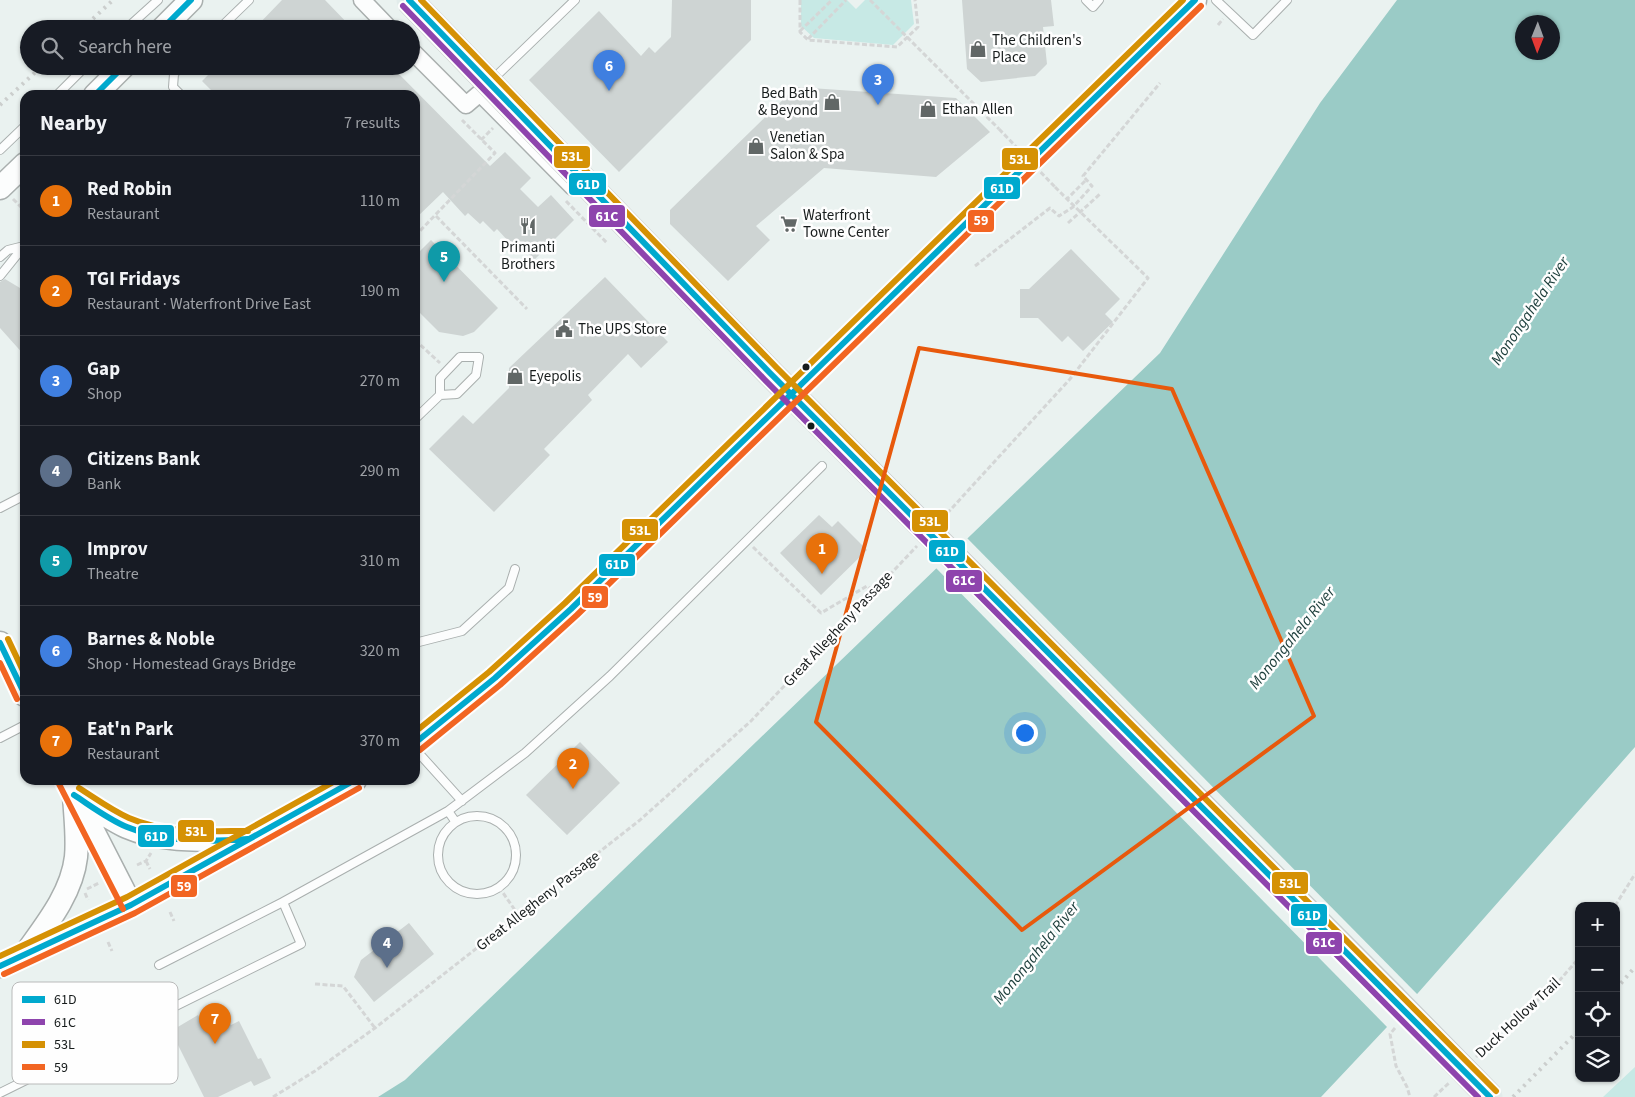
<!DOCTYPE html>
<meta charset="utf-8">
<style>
:root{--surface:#171b24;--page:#242831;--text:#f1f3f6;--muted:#9ea1a6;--line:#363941;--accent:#ea580c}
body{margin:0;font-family:"Source Sans 3",sans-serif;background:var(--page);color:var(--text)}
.controls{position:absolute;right:15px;bottom:15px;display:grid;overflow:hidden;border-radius:10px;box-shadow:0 1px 4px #0004}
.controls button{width:45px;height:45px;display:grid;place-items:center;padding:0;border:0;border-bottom:1px solid var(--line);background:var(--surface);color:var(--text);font:25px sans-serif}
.compass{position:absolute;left:1515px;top:15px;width:45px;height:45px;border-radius:50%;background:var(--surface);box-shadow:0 1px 4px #0004;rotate:181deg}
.you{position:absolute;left:1024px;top:732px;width:18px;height:18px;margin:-12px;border:4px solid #fff;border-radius:50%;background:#1a73e8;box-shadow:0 0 0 8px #1a73e833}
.badge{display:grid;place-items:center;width:32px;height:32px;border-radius:50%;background:var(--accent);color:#fff;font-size:16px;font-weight:700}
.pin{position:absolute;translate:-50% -41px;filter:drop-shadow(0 1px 2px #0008)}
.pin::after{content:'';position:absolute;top:26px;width:18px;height:15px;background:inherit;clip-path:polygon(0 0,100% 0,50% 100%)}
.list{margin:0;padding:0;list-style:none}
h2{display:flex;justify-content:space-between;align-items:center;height:65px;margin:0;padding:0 20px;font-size:21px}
h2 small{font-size:16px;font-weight:400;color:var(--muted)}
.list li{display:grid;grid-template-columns:32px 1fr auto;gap:15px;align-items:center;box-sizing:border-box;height:90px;padding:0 20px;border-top:1px solid var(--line)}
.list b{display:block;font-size:19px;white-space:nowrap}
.list p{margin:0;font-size:16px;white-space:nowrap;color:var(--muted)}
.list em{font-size:16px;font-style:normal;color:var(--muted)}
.icon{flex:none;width:28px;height:28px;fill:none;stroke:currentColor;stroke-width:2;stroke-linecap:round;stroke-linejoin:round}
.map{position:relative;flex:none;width:1635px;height:1097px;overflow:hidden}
.search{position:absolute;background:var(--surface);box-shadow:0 1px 4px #0004;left:20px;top:20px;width:400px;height:55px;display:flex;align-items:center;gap:12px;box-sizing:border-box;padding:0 18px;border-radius:28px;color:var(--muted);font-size:19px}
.panel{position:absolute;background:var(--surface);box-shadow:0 1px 4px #0004;left:20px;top:90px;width:400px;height:695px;border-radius:15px}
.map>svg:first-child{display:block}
</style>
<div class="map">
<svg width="1635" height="1097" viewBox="0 0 1635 1097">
<rect width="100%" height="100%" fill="#eaf2f0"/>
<path fill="#c7e9e5" d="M801,0h46l9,9 9,-9h46l3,24 -21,21 -79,-7 -13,-12z
M1635,1067v30h-32z"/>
<path fill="#9acbc6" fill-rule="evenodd" d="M1397,0h238v747l-232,263 -82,87h-943l27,-17 755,-727 160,-250zM1522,22h30v30h-30z"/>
<path fill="#eaf2f0" d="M966,537l453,459 -30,33 -454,-462z"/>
<path fill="#ced4d3" d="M282,0h43l28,29h-99z
M672,0h79v40l-132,132 -90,-92 70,-69 42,45 8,-9 6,6 16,-16z
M962,0h89l3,26 -11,1 4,37 -12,12 -54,6 -14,-13z
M217,66h174l99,100 15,-14 26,26 -11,11 18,18 13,-12 23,25 -40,40 -19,-20 -4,4 -14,-15 -3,3 -11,-11 -3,3 -12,-11 -3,3 -22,-24 -28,27v-124h-199l-14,-14z
M796,87l160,11 34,34 -54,45 -112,-9 -68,58 14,14 -42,41 -58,-57v-14z
M431,240l67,68 -24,24 -11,4 -24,-4 -24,-24v-52z
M1071,249l49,50 -15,15 8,8 -30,29 -15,-15 -6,6 -24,-24h-18v-29h9z
M605,277l63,65 -27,26 -13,-14 -40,41 4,5 -48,49 6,6 -56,57 -65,-63 34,-34 10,9 36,-36v-20z
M5,279l20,12v65l-25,-28v-46z
M819,515l13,12 6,-6 29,29 -46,45 -41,-42z
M580,742l40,41 -53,52 -41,-40z
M409,923l25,31 -60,48 -20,-25 7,-17z
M224,1010l7,15 8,-4 19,38 3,-1 10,20 -17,8 -3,-5 -33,16h-14l-33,-66 27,-16 3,6z"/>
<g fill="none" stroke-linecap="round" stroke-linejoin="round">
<g stroke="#a9afae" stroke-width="10">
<path id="lane" d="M1086,0l7,7 6,-7
M1216,0l37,35 34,-35
M126,29l32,-29
M219,29l30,-29
M181,66l-7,8 -1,13 8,8
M492,80l83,-80
M57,95l29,-29
M0,150l25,-24
M0,257l8,-7 16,-4
M0,276l24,-30
M415,419l25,-24 17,-1 19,-19 3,-18h-19l-20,21v17
M0,508l25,-13
M415,643l47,-12 47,-43 6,-19
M0,738l25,-13
M415,749l47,52
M438 855a39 39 0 1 1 78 0a39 39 0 1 1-78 0Z
M455,821l-7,-10 77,-58 85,-77 212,-210
M159,965l124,-63
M0,1093l301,-149 -18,-42 165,-91"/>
</g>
<g stroke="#a9afae" stroke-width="19">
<path id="street" d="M362,0l28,29
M411,50l55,55 14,-12 93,94"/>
</g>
<g stroke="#a9afae" stroke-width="25">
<path id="secondary" d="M162,29l29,-29
M95,95l29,-29
M0,188l25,-24
M0,643l25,52
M415,743c109,-82 205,-183 303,-278 160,-154 319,-309 477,-465
M67,780l64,125
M74,795c17,10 35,24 53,32 37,16 79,12 118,13
M26,953c20,-28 46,-60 50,-96 2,-20 -1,-42 -2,-62
M0,966l131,-61 224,-125"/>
</g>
<g stroke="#c9cdcc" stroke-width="28">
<path id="primary" d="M1140,744l252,253"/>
</g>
<path stroke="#d4d6d6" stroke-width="3" stroke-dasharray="5 2.5" stroke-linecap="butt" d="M800,0v32l8,8 89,7 21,-20 -3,-27
M870,0l129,129
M1218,25l5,-6
M800,31l32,-31
M808,39l38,-39
M481,140l12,-12
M1055,187l12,12 19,-19
M13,199l12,12
M566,201l41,42
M436,216l91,93
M1068,223l32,-29
M415,236l80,-83 -33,-33
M975,266l75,-58 9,8 14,-9 19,-21 -9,-10 77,-93
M415,340l25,23
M942,519l128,-140 78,-101 -81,-79
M753,547l68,66 46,-27 7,6
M146,861l4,8
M137,865l9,-4 5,-8
M499,887l20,29
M87,889l12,-6
M85,893l3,7
M1615,906l20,-32
M170,912l4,9
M108,942l4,9
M315,984l28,2 32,42
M1395,1028l-5,6 6,32 11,21 3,10
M1476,1057l83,-76 20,-23
M273,1097l42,-26 60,-43 265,-208 111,-99 166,-175
M1434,1097l16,-15"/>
<use href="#lane" stroke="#fcfdfd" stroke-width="8"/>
<use href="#street" stroke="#fcfdfd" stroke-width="16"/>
<use href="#secondary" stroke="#fcfdfd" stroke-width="22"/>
<use href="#primary" stroke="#e2eceb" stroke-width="25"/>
<path stroke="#cbcecd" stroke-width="4" stroke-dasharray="2.5 5" stroke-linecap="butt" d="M82,29l31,-29
M0,105l42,-39
M1616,989l19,-22
M1513,1097l66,-67"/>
<g stroke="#c9cdcc" stroke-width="28" stroke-linecap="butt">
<path id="primary-bridge" d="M409,0l361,373 370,371
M1392,997l98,100"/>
</g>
<path stroke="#d4d6d6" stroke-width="3" stroke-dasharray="5 2.5" stroke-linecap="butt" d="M999,129l56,58"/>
<use href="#primary-bridge" stroke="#e2eceb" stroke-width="25"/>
<g stroke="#fefefe" stroke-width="10">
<path id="bus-1" d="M409,0l361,373 720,724
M162,29l29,-29
M95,95l29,-29
M0,643l25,52
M415,743l80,-65 76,-69 624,-609
M74,795c17,11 34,24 53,32 38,16 81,15 121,12
M0,966l131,-61 224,-125"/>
</g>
<g stroke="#fefefe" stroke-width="10">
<path id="bus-2" d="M403,6l361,373 714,718"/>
</g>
<g stroke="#fefefe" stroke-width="10">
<path id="bus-3" d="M421,0l355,367 720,724
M8,639l17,36
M415,732l74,-60 76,-69 618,-603
M79,788c16,10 32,22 50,30 37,16 79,13 119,13
M0,956l127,-59 210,-117"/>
</g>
<g stroke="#fefefe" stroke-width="10">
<path id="bus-4" d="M0,663l17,36
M420,750l80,-65 77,-70 624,-609
M59,784l64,125
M4,974l131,-61 224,-125"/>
</g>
<use href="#bus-1" stroke="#00a9ce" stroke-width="6"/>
<use href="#bus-2" stroke="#8e44ad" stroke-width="6"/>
<use href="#bus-3" stroke="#d59104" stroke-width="6"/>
<use href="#bus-4" stroke="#f26522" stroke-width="6"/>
</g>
<path fill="none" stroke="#e8590c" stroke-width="4" stroke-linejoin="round" d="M919,348l253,41 142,327 -292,214 -206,-208z"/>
<defs>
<g id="shop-bare" transform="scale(1.35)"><path d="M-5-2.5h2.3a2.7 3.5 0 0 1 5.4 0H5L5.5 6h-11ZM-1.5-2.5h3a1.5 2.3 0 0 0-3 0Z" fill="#616766" stroke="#fefefe" stroke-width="2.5" paint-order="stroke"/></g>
<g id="supermarket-bare" transform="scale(1.35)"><path d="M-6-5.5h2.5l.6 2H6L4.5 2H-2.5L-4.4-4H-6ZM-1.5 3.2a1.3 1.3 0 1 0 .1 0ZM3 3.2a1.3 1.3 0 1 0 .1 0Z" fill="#616766" stroke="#fefefe" stroke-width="2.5" paint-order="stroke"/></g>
<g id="restaurant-bare" transform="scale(1.35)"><path d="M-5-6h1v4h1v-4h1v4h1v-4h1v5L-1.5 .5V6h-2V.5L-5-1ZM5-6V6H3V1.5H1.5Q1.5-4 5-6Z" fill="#616766" stroke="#fefefe" stroke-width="2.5" paint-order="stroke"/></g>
<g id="civic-bare" transform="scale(1.35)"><path d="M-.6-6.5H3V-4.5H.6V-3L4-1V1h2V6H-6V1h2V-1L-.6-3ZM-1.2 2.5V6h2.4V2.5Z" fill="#616766" stroke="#fefefe" stroke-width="2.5" paint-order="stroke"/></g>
</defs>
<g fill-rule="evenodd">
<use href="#shop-bare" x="978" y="49"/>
<use href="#shop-bare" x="832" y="102"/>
<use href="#shop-bare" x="928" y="109"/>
<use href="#shop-bare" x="756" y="146"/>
<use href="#supermarket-bare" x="789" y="224"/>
<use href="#restaurant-bare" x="528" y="226"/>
<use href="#civic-bare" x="564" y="329"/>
<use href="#shop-bare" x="515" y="376"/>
</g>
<g fill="#171c1c" stroke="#fefefe" stroke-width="2">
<circle cx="806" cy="367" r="4.5"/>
<circle cx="811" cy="426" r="4.5"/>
</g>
<g text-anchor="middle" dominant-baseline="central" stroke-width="5" stroke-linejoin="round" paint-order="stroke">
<g font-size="15" fill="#171c1c" stroke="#fefefe" text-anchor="start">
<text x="992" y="40">The Children's<tspan x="992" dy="17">Place</tspan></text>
<text x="818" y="93" text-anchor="end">Bed Bath<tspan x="818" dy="17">&amp; Beyond</tspan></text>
<text x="942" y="109">Ethan Allen</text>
<text x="770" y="137">Venetian<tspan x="770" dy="17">Salon &amp; Spa</tspan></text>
<text x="803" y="215">Waterfront<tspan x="803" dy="17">Towne Center</tspan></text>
<text x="528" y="247" text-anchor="middle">Primanti<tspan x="528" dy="17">Brothers</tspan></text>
<text x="578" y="329">The UPS Store</text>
<text x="529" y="376">Eyepolis</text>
</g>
<g font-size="15" fill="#171c1c" stroke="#fefefe">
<text transform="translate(838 629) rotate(-47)">Great Allegheny Passage</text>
<text transform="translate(538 901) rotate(-38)">Great Allegheny Passage</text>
<text transform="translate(1518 1018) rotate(-43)">Duck Hollow Trail</text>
</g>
<g font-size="16" font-style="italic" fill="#1a3c39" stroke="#fefefe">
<text transform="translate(1530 311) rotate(-56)">Monongahela River</text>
<text transform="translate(1292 638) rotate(-51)">Monongahela River</text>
<text transform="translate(1036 953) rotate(-51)">Monongahela River</text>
</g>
</g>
<rect x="12" y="982" width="166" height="102" rx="8" fill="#fefefe" stroke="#b9baba" stroke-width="1"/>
<rect x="22" y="996" width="23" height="7" fill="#00a9ce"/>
<rect x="22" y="1019" width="23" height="6" fill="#8e44ad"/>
<rect x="22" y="1041" width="23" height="7" fill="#d59104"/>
<rect x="22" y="1064" width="23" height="6" fill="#f26522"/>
<g font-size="14" fill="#171c1c">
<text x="54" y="1004">61D</text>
<text x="54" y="1027">61C</text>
<text x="54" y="1049">53L</text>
<text x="54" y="1072">59</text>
</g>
<g stroke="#fefefe" stroke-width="2">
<rect x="553" y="145" width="38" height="24" rx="5" fill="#d59104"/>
<rect x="1001" y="147" width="38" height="24" rx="5" fill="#d59104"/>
<rect x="568" y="172" width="39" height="24" rx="5" fill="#00a9ce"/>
<rect x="983" y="176" width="38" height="24" rx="5" fill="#00a9ce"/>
<rect x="588" y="204" width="38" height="24" rx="5" fill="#8e44ad"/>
<rect x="967" y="209" width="28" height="24" rx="5" fill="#f26522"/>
<rect x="911" y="509" width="38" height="24" rx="5" fill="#d59104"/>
<rect x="621" y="518" width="38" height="24" rx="5" fill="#d59104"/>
<rect x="928" y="539" width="38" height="24" rx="5" fill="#00a9ce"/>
<rect x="598" y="553" width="38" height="24" rx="5" fill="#00a9ce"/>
<rect x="945" y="569" width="38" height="24" rx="5" fill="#8e44ad"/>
<rect x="581" y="585" width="28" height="24" rx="5" fill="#f26522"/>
<rect x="177" y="819" width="38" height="24" rx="5" fill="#d59104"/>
<rect x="137" y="824" width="38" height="24" rx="5" fill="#00a9ce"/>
<rect x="1271" y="871" width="38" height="24" rx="5" fill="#d59104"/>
<rect x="170" y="874" width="28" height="24" rx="5" fill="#f26522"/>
<rect x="1290" y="903" width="38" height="24" rx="5" fill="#00a9ce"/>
<rect x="1305" y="931" width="38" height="24" rx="5" fill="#8e44ad"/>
</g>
<g font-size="14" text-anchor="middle" font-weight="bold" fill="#fff">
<text x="572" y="161">53L</text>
<text x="1020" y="164">53L</text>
<text x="588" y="189">61D</text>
<text x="1002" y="193">61D</text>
<text x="607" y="221">61C</text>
<text x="981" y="225">59</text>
<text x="930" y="526">53L</text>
<text x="640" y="535">53L</text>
<text x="947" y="556">61D</text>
<text x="617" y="569">61D</text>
<text x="964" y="585">61C</text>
<text x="595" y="602">59</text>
<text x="196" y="836">53L</text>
<text x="156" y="841">61D</text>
<text x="1290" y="888">53L</text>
<text x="184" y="891">59</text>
<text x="1309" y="920">61D</text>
<text x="1324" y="947">61C</text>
</g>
</svg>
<div class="controls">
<button>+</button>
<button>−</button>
<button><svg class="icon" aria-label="locate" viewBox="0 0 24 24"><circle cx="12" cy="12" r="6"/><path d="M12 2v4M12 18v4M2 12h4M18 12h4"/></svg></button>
<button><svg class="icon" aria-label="layers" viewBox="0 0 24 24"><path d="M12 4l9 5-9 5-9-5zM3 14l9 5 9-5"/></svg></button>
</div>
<svg class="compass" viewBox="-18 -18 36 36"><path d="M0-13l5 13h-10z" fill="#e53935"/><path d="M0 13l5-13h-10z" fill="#9ea1a6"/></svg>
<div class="you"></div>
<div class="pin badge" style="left:822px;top:574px;background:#e8710a">1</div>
<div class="pin badge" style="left:573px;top:789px;background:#e8710a">2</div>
<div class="pin badge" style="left:878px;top:105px;background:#3f7fe0">3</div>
<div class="pin badge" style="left:387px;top:968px;background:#5c6f8a">4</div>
<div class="pin badge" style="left:444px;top:282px;background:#0f9aa8">5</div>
<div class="pin badge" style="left:609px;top:91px;background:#3f7fe0">6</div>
<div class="pin badge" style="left:215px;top:1044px;background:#e8710a">7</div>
<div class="search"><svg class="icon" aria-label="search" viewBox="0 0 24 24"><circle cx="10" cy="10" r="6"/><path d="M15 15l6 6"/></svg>Search here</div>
<section class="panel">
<h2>Nearby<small>7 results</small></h2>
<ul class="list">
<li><span class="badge" style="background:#e8710a">1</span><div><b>Red Robin</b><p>Restaurant</p></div><em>110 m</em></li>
<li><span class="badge" style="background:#e8710a">2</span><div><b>TGI Fridays</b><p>Restaurant · Waterfront Drive East</p></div><em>190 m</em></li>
<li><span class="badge" style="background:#3f7fe0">3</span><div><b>Gap</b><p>Shop</p></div><em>270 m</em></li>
<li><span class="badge" style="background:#5c6f8a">4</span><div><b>Citizens Bank</b><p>Bank</p></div><em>290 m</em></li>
<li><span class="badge" style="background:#0f9aa8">5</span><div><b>Improv</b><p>Theatre</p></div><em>310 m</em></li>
<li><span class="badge" style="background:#3f7fe0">6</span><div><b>Barnes &amp; Noble</b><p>Shop · Homestead Grays Bridge</p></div><em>320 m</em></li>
<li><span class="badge" style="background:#e8710a">7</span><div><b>Eat'n Park</b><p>Restaurant</p></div><em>370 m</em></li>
</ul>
</section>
</div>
